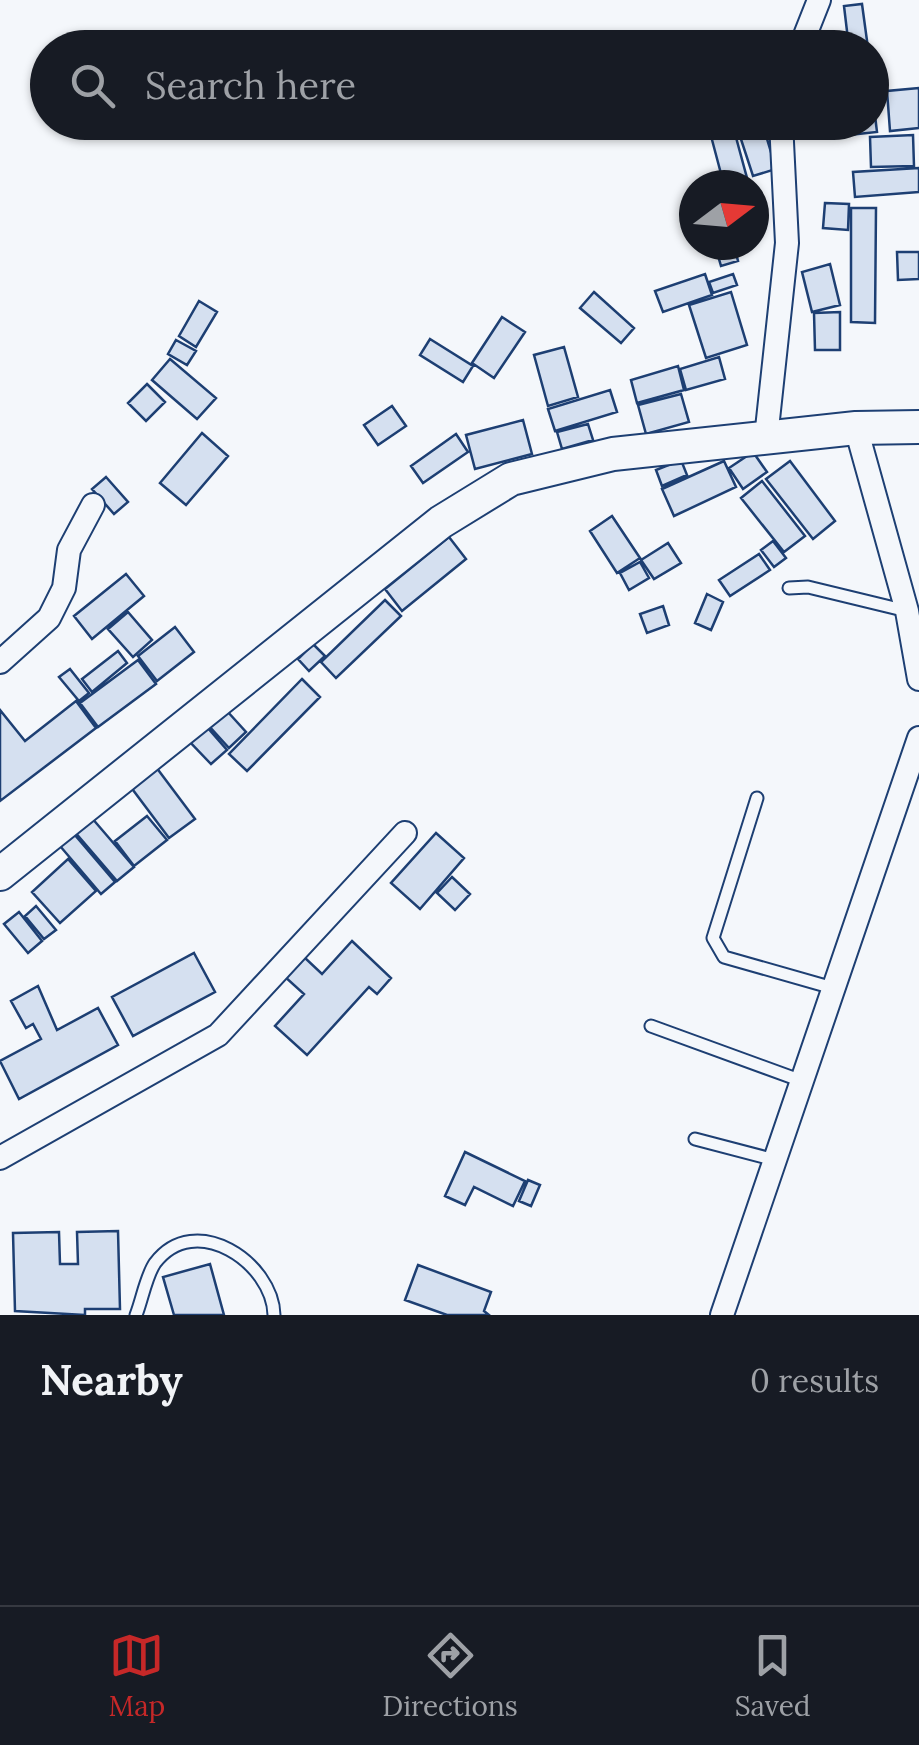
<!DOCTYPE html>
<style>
:root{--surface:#171b24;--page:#242831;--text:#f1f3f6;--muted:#9ea1a6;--line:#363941;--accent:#c62828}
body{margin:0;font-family:Lora,serif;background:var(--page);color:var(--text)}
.compass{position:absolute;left:679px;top:170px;width:90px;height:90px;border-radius:50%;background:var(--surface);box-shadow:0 2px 8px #0004;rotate:74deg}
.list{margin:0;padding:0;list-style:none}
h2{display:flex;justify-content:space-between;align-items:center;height:130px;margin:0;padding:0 40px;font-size:42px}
h2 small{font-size:32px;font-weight:400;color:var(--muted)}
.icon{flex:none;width:55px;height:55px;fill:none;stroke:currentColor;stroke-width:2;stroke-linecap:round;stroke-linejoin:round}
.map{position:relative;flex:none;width:919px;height:1315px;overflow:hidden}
.search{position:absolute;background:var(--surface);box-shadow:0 2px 8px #0004;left:30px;right:30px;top:30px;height:110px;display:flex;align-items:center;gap:25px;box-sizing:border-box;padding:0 35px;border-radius:55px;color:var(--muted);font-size:38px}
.sheet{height:290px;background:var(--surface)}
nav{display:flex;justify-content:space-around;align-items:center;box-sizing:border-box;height:140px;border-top:2px solid var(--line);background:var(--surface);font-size:28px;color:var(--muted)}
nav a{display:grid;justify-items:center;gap:5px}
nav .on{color:var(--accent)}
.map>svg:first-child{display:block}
</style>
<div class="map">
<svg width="919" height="1315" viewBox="0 0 919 1315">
<rect width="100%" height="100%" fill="#f4f7fb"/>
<path fill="#d5e0f0" stroke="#1d3f73" stroke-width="2.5" d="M862,4l6,44h-19l-5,-42z
M919,88v40l-29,3 -3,-40z
M873,99l4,33 -29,3 -1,-13h25z
M691,122h45v4l-41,10z
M753,122h9l14,47 -23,7 -16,-49z
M734,130l13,48 -23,7 -13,-49z
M913,135l1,31 -43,1 -1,-30z
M919,168v24l-64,5 -2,-25z
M825,203l24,1 -1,26 -25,-2z
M851,208h25l-1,115 -24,-1z
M715,245h19l4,16 -17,5z
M897,252h22v27l-21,1z
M830,264l10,41 -28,7 -10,-40z
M705,274l7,21 -49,17 -8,-21z
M733,274l4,11 -24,8 -4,-11z
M594,292l40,36 -13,15 -41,-35z
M731,292l16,53 -41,13 -17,-53z
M199,301l18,11 -21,35 -17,-11z
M840,312v38h-25l-1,-37z
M502,317l23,15 -31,46 -22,-15z
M430,339l43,27 -10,16 -43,-27z
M176,340l20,11 -9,14 -19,-11z
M564,347l14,50 -30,9 -14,-51z
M719,357l6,22 -39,11 -6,-21z
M170,359l46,39 -19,21 -45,-39z
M678,366l6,24 -47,13 -6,-23z
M147,384l18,18 -19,19 -18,-18z
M610,390l7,22 -62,19 -7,-22z
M681,394l8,28 -43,12 -8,-29z
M392,406l14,20 -28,19 -14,-20z
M523,420l9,34 -57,15 -9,-34z
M588,424l5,16 -31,9 -5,-17z
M202,433l26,23 -42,49 -26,-22z
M456,434l12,18 -45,31 -12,-17z
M753,452l14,20 -24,17 -14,-21z
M681,460l6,15 -25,11 -6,-16z
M724,461l12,26 -62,29 -12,-27z
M790,461l45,60 -22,18 -47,-60z
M106,477l22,25 -14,12 -22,-25z
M762,481l43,55 -21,16 -43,-54z
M612,516l28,42 -23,15 -27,-42z
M449,537l17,22 -64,52 -17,-22z
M773,541l13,17 -12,9 -13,-17z
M668,543l13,20 -27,16 -13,-19z
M759,554l11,16 -40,26 -11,-16z
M640,562l9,16 -20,12 -9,-17z
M126,574l18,22 -52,43 -18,-23z
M707,594l16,8 -12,28 -16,-7z
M385,600l16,16 -65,62 -15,-16z
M663,606l6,19 -22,8 -7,-19z
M128,612l24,28 -19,17 -25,-28z
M175,627l19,25 -37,29 -19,-25z
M313,644l12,12 -16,15 -11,-12z
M118,651l9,12 -35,29 -10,-13z
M138,660l18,24 -58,43 -18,-24z
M70,669l19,24 -10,8 -20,-24z
M302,679l18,18 -73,74 -18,-17z
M76,701l20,27 -96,73v-91l25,31z
M227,711l19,21 -17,16 -20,-22z
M206,726l21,24 -16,14 -22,-23z
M156,767l39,52 -26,19 -39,-52z
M147,816l20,24 -33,26 -19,-25z
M91,817l43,50 -17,14 -43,-50z
M436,833l28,25 -44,51 -29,-26z
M74,834l41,48 -14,12 -41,-48z
M68,859l28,32 -36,32 -28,-31z
M452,877l18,17 -15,16 -18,-17z
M36,906l20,24 -12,9 -19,-23z
M19,912l23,29 -14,12 -24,-29z
M352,941l39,37 -14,16 -8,-7 -62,68 -32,-29 29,-32 -20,-18 19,-20 19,18z
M194,953l21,39 -82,44 -21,-39z
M38,986l19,44 41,-22 20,37 -99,54 -19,-38 41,-22 -8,-15 -7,4 -15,-27z
M465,1152l60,29 -12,25 -39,-19 -9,18 -20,-9z
M528,1180l12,5 -9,21 -12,-5z
M118,1231l2,78h-35v6l-70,-4 -2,-78 46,-1 1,32h18l-1,-32z
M210,1264l14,51h-50l-11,-38z
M418,1265l73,27 -7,19 5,4h-42l-42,-15z"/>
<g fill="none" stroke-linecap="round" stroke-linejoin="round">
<g stroke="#1d3f73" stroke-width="15">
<path id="lane" d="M789,588l19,-1 99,24
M757,798l-44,140 11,19 109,31
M651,1026l151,55
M695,1139l80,21
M136,1315c6,-15 10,-39 19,-52 40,-53 118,0 119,52"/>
</g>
<g stroke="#1d3f73" stroke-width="26">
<path id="street" d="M800,48l19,-48
M856,428l51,183 12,68
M766,438l21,-195 -6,-121
M0,662l49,-44 15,-30 5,-38 24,-45
M0,1158l218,-123 187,-202
M722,1315l197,-577"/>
</g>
<g stroke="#1d3f73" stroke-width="36">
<path id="secondary" d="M0,874l441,-352 70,-43 102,-25 243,-26 63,-1"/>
</g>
<use href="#lane" stroke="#f4f7fb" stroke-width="11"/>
<use href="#street" stroke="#f4f7fb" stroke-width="22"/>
<use href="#secondary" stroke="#f4f7fb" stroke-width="32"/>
</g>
</svg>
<svg class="compass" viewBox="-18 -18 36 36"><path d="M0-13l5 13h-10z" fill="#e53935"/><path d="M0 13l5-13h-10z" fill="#9ea1a6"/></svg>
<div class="search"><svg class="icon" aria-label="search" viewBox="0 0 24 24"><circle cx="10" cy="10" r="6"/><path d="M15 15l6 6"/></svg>Search here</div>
</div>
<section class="sheet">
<h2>Nearby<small>0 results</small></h2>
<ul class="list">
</ul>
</section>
<nav>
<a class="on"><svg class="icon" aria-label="map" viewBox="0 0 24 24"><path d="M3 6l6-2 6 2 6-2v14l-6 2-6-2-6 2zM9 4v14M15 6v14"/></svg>Map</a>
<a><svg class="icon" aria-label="directions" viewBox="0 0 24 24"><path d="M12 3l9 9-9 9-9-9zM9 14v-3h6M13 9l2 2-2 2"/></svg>Directions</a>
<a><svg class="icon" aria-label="saved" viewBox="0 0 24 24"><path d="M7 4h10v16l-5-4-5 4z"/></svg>Saved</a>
</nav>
